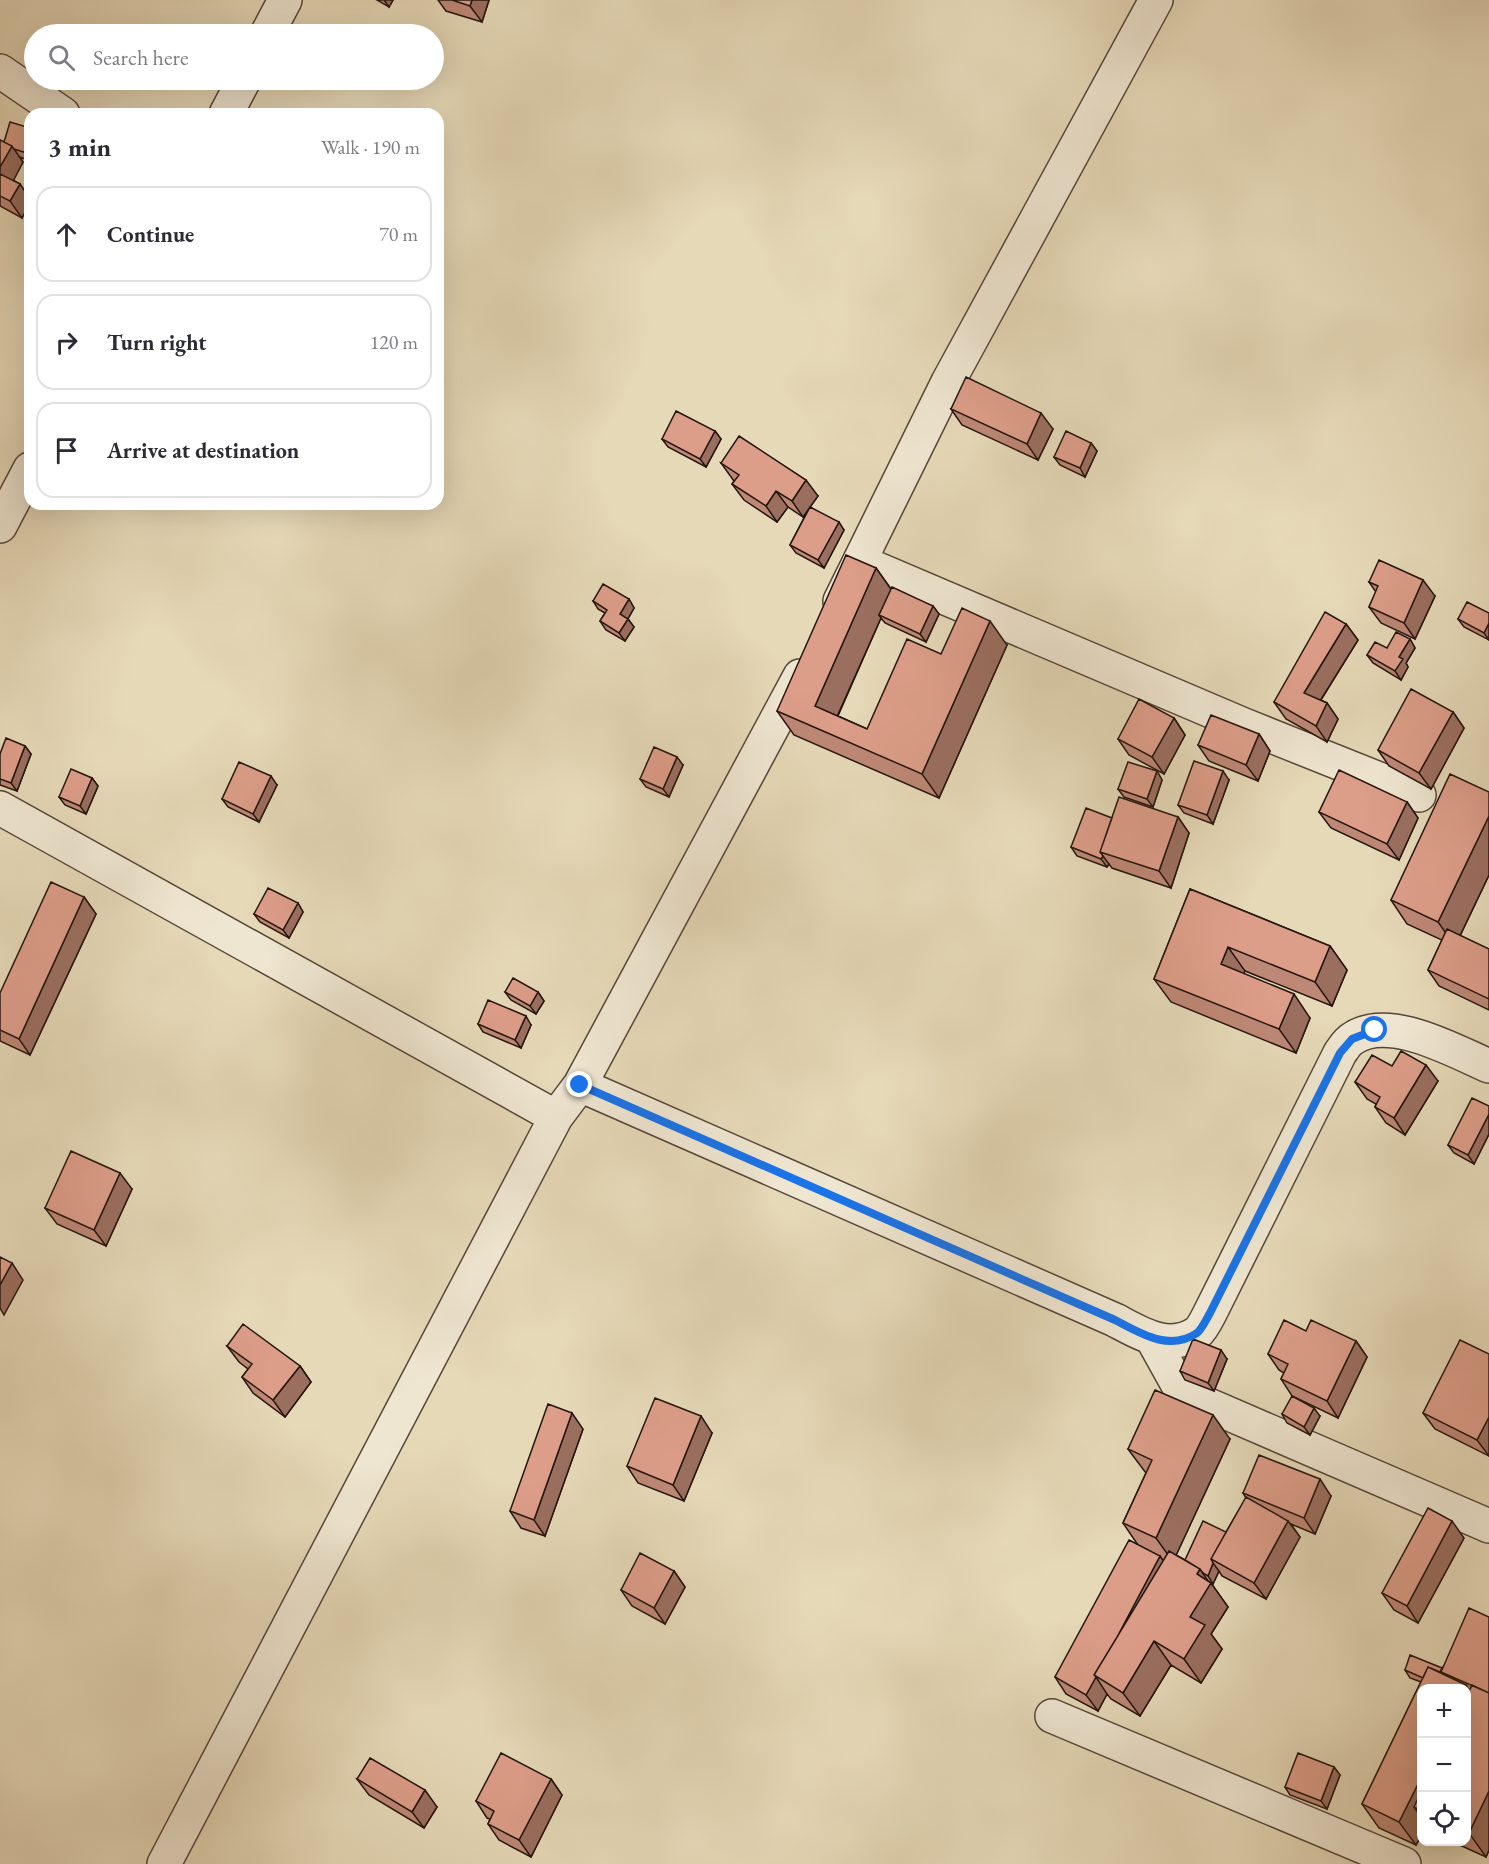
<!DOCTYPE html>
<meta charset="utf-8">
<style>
:root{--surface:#fff;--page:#f7f7f7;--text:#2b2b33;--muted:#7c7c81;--line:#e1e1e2}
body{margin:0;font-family:"EB Garamond",serif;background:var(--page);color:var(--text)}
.controls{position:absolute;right:18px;bottom:18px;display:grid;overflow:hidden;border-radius:12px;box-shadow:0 6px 24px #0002}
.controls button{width:54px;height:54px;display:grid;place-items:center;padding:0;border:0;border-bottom:2px solid var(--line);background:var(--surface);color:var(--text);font:30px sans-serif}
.stop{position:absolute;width:18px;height:18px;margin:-14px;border:4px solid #1a73e8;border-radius:50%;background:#fff}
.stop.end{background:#1a73e8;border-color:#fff;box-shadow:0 2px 6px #0008}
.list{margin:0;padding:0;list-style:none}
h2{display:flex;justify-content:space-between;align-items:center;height:78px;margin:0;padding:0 24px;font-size:26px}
h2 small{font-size:20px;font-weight:400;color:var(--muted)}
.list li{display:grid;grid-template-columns:39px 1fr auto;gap:18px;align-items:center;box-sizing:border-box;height:96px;margin:0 12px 12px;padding:0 12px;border:2px solid var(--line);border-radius:18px}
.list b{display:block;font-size:22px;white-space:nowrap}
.list em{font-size:20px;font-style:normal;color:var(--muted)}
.icon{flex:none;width:33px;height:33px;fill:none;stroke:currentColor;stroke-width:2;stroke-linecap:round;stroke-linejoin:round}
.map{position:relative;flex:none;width:1489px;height:1864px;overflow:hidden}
.search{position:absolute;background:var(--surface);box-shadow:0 6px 24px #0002;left:24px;top:24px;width:420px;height:66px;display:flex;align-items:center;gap:15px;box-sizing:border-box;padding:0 21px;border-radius:33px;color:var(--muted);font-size:22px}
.panel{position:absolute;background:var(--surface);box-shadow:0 6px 24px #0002;left:24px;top:108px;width:420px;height:402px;border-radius:18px}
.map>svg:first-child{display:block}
</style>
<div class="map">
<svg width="1489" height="1864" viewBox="0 0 1489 1864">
<rect width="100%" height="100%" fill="#e6d9b8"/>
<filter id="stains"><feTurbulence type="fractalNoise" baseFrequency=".00333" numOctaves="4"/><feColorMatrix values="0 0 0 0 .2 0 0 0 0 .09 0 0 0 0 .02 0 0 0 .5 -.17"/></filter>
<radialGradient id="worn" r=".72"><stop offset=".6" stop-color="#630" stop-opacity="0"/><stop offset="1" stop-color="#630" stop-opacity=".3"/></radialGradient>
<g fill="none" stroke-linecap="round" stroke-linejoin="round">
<g stroke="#554639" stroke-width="36">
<path id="minor" d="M267,34l18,-34
M0,71l63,43
M226,114l18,-34
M0,526l30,-57
M861,562l383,163 175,70
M840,601l108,-219 208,-382
M0,808l556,309
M580,1085l535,235c25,13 54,32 82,13 5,-4 10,-14 13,-20l130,-260c3,-4 7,-11 12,-14 36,-26 102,12 137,27
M1153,1340l30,54 306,132
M1052,1716l352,148
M164,1864l392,-747 24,-32 220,-409"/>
</g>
<use href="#minor" stroke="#efe6d1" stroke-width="33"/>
</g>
<path fill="#be8876" stroke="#25150f" stroke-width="1.5" d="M377,0h16l-4,7z
M438,0h51l-7,22 -36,-11z
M30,128v33l-10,-4 3,5 -10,18 7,4 10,15v3l-8,16 -22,-12v-66l4,2z
M951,409l102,20 -15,31 -76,-35z
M715,431l6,8 -15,28 -38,-20 -6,-8z
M1091,443l6,8 -12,26 -25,-12 -6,-8z
M721,463l97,33 -8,11 34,23 -20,38 -28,-15 -6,-8 18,-35 -5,7 -15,-10 -11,15 -33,-22 -12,-16 2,-3z
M876,568l15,21 42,17 6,8 -13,28 -41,-19 -4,-5 -43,98 29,13 74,-75 66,-9 -68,153 -145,-63 -17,-24z
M1369,582l66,14 -20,43 -34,-16 -12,-16 7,-15z
M629,599l5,9 -6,11 6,8 -9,14 -19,-11 -6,-9 5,-8 -7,-4 -5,-8z
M1489,613v27l-25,-13 -6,-8z
M1346,624l12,16 -37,60 6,3 11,16 -11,23 -41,-23 -12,-17z
M1410,639l5,9 -9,15 2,4 -7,13 -28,-17 -6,-8z
M1453,712l11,16 -33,61 -42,-23 -11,-16z
M1174,718l11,17 -21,39 -35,-19 -11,-16z
M1259,734l11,17 -12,30 -49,-20 -11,-16z
M25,746l6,8 -14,37 -17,-6v-31z
M683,765l-14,32 -23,-10 -6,-8z
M1157,771l5,9 -9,27 -29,-10 -6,-8z
M92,778l6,8 -12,28 -21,-9 -6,-8z
M1229,780l-16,44 -29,-11 -6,-8z
M277,785l-18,37 -31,-15 -6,-8z
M1489,792v83l-29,61 29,13v61l-50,-24 -11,-16 14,-30 -35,-16 -16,-24z
M1407,802l11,16 -19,42 -68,-32 -12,-16z
M1178,817l11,16 -18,55 -59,-20 -3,-4 -2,3 -30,-11 -6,-9 41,-29z
M1190,889l140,57 17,24 -15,36 -87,-35 -2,3 67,44 -14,35 -125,-51 -17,-23z
M84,897l12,17 -66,141 -30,-14v-48z
M298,903l5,9 -14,26 -29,-16 -6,-8z
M505,992h33l6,9 -8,13 -25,-14z
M478,1024l53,1 -10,23 -38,-16z
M1392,1066l46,15 -33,54 -19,-12 -11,-16 1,-3 -9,-5 -12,-17z
M1489,1106v28l-15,30 -20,-11 -6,-8z
M132,1189l-26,57 -49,-22 -12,-16z
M1306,1331l50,10 11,16 -29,61 -46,-22 -11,-17 3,-6 -5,-3 -11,-16z
M227,1346l73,20 11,16 -26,35 -32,-24 -11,-16 6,-8 -9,-7z
M1489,1354v102l-54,-27 -12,-16z
M1227,1359l-13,32 -29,-11 -5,-9z
M1282,1414l38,2 -10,19 -23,-12z
M583,1429l-38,107 -24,-8 -11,-17z
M712,1433l-28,68 -46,-18 -11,-17z
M1230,1439l-54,116 9,5 41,-28 20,-34 -3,-5 88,3 -16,38 -24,-10 9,13 -34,62 -44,-23 -3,-5 -6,13 -3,-2 18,25 -17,27 11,15 -21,34 -30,-18 -31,51 -29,-17 -4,-5 -9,17 -32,-17 -11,-17 83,-132 -15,-22 23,-50 -18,-24z
M1464,1538l-46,85 -24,-13 -12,-17z
M674,1571l11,16 -20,37 -33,-18 -11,-16z
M1489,1617v233l-3,7 -33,-15h14v-153h-45v145l-6,11 -37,-17 -17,-24 59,-122 -11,-4 -5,-8 37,-2z
M1334,1767l6,8 -13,34 -37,-14 -5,-8z
M357,1779l80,28 -13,21 -55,-33z
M551,1779l11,16 -31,62 -32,-17 -11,-16 2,-5 -3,-1 -11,-17z"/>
<path fill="#9b6f60" stroke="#25150f" stroke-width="1.5" d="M384,0h9l-4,7z
M472,0h17l-7,22 -12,-16z
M12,146l11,16 -14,27 -9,-13v-9z
M20,184l10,15v3l-8,16 -12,-17z
M1041,413l12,16 -15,31 -11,-16z
M715,431l6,8 -15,28 -6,-8z
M1091,443l6,8 -12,26 -5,-9z
M806,480l12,16 -15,21 -11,-16z
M776,491l12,16 -11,15 -11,-16z
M839,522l5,8 -20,38 -6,-8z
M876,568l17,24 -14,23 2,3 -50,112 -16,-24z
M1423,580l12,16 -20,43 -11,-16z
M629,599l5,9 -8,14 -6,-8z
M933,606l6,8 -13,28 -6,-8z
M628,619l6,8 -9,14 -6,-8z
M990,621l17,24 -68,153 -17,-24z
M1489,623v17l-5,-7z
M1346,624l12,16 -43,69 -11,-16z
M1410,639l5,9 -9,15 2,4 -7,13 -6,-9 4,-14z
M1327,703l11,16 -11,23 -11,-16z
M1453,712l11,16 -33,61 -12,-16z
M1174,718l11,17 -21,39 -12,-17z
M1259,734l11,17 -12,30 -12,-16z
M25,746l6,8 -14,37 -6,-8z
M677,757l6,8 -14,32 -6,-8z
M1157,771l5,9 -9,27 -6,-8z
M1223,771l6,9 -16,44 -6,-9z
M271,776l6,9 -18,37 -6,-8z
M92,778l6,8 -12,28 -6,-8z
M1407,802l11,16 -19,42 -12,-16z
M1489,816v59l-34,71 -17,-24z
M1178,817l11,16 -18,55 -12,-17z
M1103,856l6,8 -2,3 -6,-8z
M84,897l12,17 -66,141 -11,-16z
M298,903l5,9 -14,26 -6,-8z
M1330,946l17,24 -15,36 -17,-24z
M1228,947l17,24 -7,17 -17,-24z
M538,992l6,9 -8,13 -6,-8z
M1294,994l16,24 -14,35 -17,-24z
M526,1016l5,9 -10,23 -6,-8z
M1426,1065l12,16 -33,54 -11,-17z
M1489,1114v20l-15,30 -6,-9z
M120,1173l12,16 -26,57 -12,-16z
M12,1263l11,17 -19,35 -4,-7v-23z
M1356,1341l11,16 -29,61 -11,-17z
M1221,1350l6,9 -13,32 -6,-8z
M300,1366l11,16 -26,35 -12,-17z
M1314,1408l6,8 -10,19 -6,-8z
M572,1413l11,16 -38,107 -11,-16z
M1213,1415l17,24 -57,123 -17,-24z
M701,1416l11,17 -28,68 -11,-16z
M1489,1417v39l-12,-16z
M1320,1479l11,17 -16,38 -11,-16z
M1288,1521l12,16 -34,62 -12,-16z
M1452,1521l12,17 -46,85 -11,-17z
M1160,1556l12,17 -76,103z
M1213,1563l6,8 -6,13 -5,-8z
M1200,1569l10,15 1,-1 17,24 -17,27 11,15 -21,34 -17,-24 13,-85z
M674,1571l11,16 -20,37 -11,-16z
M1154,1641l17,24 -31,51 -17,-23z
M1096,1677l11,17 -9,17 -12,-16z
M1466,1685l16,24 -15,33v-53h-3z
M1334,1767l6,8 -13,34 -6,-8z
M1422,1776v35l-8,-4 8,11v16l-6,11 -17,-23z
M551,1779l11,16 -31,62 -12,-17z
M425,1790l12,17 -13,21 -12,-16z
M1489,1791v59l-3,7 -17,-24z"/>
<path fill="#dd9e89" stroke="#25150f" stroke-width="1.5" d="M452,0h20l-2,6z
M10,122l20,6v26l-16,-5 -2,-3 -8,-4z
M0,140l12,6 -12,21z
M0,174l20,10 -10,17 -10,-5z
M966,377l75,36 -14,31 -76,-35z
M676,411l39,20 -15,28 -38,-20z
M1066,431l25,12 -11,25 -26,-11z
M739,436l67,44 -14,21 -16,-10 -10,15 -34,-22 7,-9 -18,-12z
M810,507l29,15 -21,38 -28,-15z
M846,555l30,13 -61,138 52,23 40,-90 34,15 21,-46 28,13 -68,153 -145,-63z
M1379,560l44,20 -19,43 -35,-16 9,-21 -9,-4z
M603,584l26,15 -9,15 8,5 -9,14 -19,-12 7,-11 -14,-9z
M892,587l41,19 -13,28 -41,-19z
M1467,602l22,11v10l-5,10 -26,-14z
M1325,612l21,12 -42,69 23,10 -11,23 -42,-24z
M1396,632l14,7 -11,18 4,2 -8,12 -28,-16 8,-13 12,6z
M1411,689l42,23 -34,61 -41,-23z
M1139,699l35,19 -22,39 -34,-18z
M1211,715l48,19 -13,31 -48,-20z
M6,738l19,8 -14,37 -11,-4v-25z
M654,747l23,10 -14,32 -23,-10z
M1194,761l29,10 -16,44 -29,-10z
M239,762l32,14 -18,38 -31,-15z
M1128,762l29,9 -10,28 -29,-10z
M71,769l21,9 -12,28 -21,-9z
M1339,770l68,32 -20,42 -68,-32z
M1450,774l39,18v24l-51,106 -47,-22z
M1119,797l59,20 -19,54 -59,-19z
M1086,808l26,10 -12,34 3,4 -2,3 -30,-12z
M51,882l33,15 -65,142 -19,-9v-37z
M268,888l30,15 -15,27 -29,-16z
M1190,889l140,57 -15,36 -87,-35 -7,17 73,30 -15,35 -125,-50z
M1447,929l42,20v50l-61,-29z
M513,978l25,14 -8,14 -25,-14z
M488,1000l38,16 -11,24 -37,-16z
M1401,1051l25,14 -32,53 -19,-11 5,-10 -25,-15 17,-27 20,11z
M1472,1098l17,8v8l-21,41 -20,-10z
M71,1151l49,22 -26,57 -49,-22z
M0,1257l12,6 -12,22z
M1284,1320l22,11 5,-11 45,21 -29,60 -46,-22 7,-15 -20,-10z
M243,1324l57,42 -27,34 -31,-23 10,-13 -25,-18z
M1193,1339l28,11 -13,33 -28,-12z
M1460,1340l29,14v63l-12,23 -54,-27z
M1155,1390l58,25 -57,123 -33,-15 29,-63 -24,-11z
M1292,1396l22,12 -10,19 -22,-13z
M655,1398l46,18 -28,69 -46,-19z
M548,1404l24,9 -38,107 -24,-9z
M1259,1455l61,24 -16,39 -61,-25z
M1246,1497l42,24 -34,62 -43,-24z
M1428,1508l24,13 -45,85 -25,-13z
M1203,1521l23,11 -15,27 2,4 -5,13 -5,-3 -3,-4 -15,-9z
M1129,1540l31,16 -44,83 -22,36 2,2 -10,18 -31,-18z
M1169,1551l31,18 -3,5 14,9 -21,34 15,8 -21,34 -30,-18 -31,52 -29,-18z
M640,1553l34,18 -20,37 -33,-18z
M1469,1608l20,9v76l-48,-21z
M1410,1655l32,13 -2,4 -12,-5 -5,11 -18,-8z
M1428,1667l38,18 -2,4h-42v87l-23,46 -37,-18z
M1472,1685l17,8v98l-20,42 -2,-1v-136z
M501,1753l50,26 -32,61 -31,-16 6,-13 -18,-10z
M1298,1753l36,14 -13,34 -36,-14z
M370,1758l55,32 -13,22 -55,-33z
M1422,1790v21l-8,-4z"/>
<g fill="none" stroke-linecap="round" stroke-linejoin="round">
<path stroke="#1a73e8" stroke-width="8" d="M580,1085l535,235c25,13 54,32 82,13 5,-4 10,-15 13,-20l130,-260 12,-14 23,-9"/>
</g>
<rect width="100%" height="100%" filter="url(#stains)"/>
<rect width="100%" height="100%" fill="url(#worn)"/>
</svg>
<div class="controls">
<button>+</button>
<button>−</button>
<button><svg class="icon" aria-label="locate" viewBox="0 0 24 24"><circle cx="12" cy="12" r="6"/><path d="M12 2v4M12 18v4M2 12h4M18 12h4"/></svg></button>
</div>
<div class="stop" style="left:1375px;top:1030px"></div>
<div class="stop end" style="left:580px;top:1085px"></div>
<div class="search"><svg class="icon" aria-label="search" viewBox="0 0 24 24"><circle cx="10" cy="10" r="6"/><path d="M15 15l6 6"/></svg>Search here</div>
<section class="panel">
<h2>3 min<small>Walk · 190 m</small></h2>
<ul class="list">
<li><svg class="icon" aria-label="ahead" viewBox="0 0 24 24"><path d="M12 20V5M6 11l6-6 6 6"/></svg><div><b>Continue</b></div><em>70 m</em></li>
<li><svg class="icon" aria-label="right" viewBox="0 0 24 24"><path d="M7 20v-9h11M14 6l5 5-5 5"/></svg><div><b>Turn right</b></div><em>120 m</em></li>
<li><svg class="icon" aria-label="arrive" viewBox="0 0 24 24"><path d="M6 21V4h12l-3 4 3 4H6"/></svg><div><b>Arrive at destination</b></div></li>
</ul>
</section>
</div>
